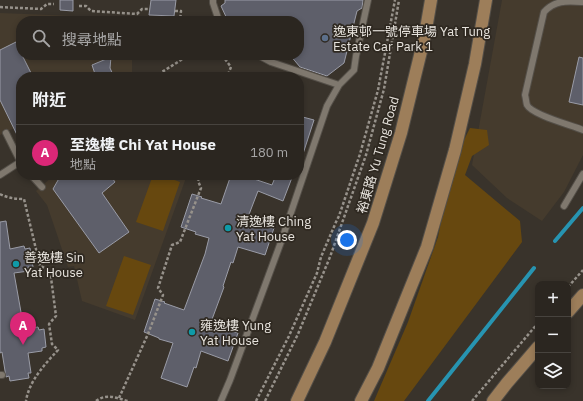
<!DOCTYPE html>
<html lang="zh-TW">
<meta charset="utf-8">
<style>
:root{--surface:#2b2620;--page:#37322d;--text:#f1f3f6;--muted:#a6a5a5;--line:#47433e;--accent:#db2777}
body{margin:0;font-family:"IBM Plex Sans","Noto Sans TC",sans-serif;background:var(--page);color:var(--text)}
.controls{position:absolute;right:12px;bottom:12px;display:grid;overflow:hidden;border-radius:8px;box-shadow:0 2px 6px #0003}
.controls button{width:36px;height:36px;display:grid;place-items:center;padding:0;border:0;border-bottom:1px solid var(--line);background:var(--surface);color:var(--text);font:20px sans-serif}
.you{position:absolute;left:347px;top:240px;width:14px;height:14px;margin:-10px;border:3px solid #fff;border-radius:50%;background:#1a73e8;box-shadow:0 0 0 6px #1a73e833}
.badge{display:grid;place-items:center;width:26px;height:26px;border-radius:50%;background:var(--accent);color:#fff;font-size:13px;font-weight:700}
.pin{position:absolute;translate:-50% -33px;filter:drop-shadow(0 1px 2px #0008)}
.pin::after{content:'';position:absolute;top:21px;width:14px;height:12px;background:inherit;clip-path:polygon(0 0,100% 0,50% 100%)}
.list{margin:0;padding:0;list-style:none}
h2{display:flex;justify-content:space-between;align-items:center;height:52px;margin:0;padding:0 16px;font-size:17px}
h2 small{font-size:13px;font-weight:400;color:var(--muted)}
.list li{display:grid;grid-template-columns:26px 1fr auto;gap:12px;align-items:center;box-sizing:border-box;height:56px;padding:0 16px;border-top:1px solid var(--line)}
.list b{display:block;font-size:15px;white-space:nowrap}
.list p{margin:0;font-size:13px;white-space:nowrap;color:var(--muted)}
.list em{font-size:13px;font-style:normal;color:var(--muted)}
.icon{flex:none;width:22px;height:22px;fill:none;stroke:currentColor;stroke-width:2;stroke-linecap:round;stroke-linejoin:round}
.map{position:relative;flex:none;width:583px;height:401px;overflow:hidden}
.search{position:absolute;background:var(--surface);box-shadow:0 2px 6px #0003;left:16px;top:16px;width:288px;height:44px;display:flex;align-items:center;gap:10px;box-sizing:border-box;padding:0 14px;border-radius:16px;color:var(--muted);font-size:15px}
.panel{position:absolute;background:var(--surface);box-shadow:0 2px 6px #0003;left:16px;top:72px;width:288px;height:108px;border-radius:16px}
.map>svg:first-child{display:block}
</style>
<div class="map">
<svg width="583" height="401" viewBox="0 0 583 401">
<rect width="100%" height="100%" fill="#39332b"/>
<path fill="#453b2d" d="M502,0h81v155l-19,37 -22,29 -35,-23 -35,-33z
M0,13l125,5 2,3h-106v34h111v16l2,6h-113l-3,49 -18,9z
M53,175h134l-52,145 -53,-19 -8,-35 -6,1 -21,-62 -11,-14 16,-14z"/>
<path fill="#67480f" d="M470,128l17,2 2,15 -17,11 -7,19 55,46 2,21 -118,159h-30l34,-79 30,-85 8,-42 13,-45z
M153,175h8l19,7 -17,49 -27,-9z
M124,256l27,9 -18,50 -27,-9z"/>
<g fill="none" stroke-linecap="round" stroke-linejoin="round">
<path stroke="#2794b1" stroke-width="4" d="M555,241l28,-33
M428,401l106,-133"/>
</g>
<path fill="#5e5f6a" stroke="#9a9ca7" d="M60,0h13v11l-13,-1z
M151,0h25l-2,16 -25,-1z
M225,0h138l-1,8 -5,3 -13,52 -17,13 -27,-9 -10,-12h9v-34h-71l-7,-15 4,-3z
M16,42l5,11v2h1l11,22h-12v66l-21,-43v-50z
M111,57l-1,11 4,9h-18l-4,-12z
M579,57l4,1v47l-14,-3z
M299,116l15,4 -13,40 -2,-1z
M61,175h49l5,7 -13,11 27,39 -30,21 -46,-64z
M231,175h11l30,10 4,-10h17l-10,26 -25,-10 -10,26 14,5 -1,1 13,5 -9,27 -27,-8 -5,16 -2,-1 -8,24 1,1 -13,35 14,5 -1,1 14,5 -10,28 -27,-10 -5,17 -2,-1 -7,20 -26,-9 12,-35 -14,-4v-1l-15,-6 11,-33 10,3 -1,1 20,7 21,-56 4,-16 -14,-4 1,-2 -15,-5 11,-33 10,3 -1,1 20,6z
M6,221l4,28 14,-3 1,3 5,-1 3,19h-5l1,4 -15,2 10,56 14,-2 1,3 5,-1 2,18 -4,1v3l-14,2 3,20h-3l1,5 -19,3 -1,-5 -3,1 -4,-25 -2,1v-131z"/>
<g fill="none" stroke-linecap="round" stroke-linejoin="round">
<g stroke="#544f48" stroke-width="8">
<path id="lane" d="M213,0v3l6,18
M583,2c-17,-1 -28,-2 -39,10l-19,83c1,3 1,7 2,10 5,10 44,20 56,25
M258,55l13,7 68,23
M6,133l15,30
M0,175l20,-13
M31,175l11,12
M564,206l19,-32
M0,375h2
M221,401l9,-21 51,-138 46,-136 12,-21 15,-15 2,-14 12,-56"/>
</g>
<g stroke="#544f48" stroke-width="14">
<path id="secondary" d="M568,312l15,-17
M297,401l28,-59 48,-119 28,-90 24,-98 6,-35
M361,401l17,-33 49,-121 28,-97 20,-86 11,-64
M493,401l14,-18 31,-36"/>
</g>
<path stroke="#97928b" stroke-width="2.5" stroke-dasharray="3 2" stroke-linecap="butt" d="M79,6h7l5,5 46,3 5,-5h8
M0,7l41,2 6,-5h7
M175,11h6l-1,10
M222,55l9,12 -4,10
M154,77l35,-22
M0,194c8,4 15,5 24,5l16,67 10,4 6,46 -7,8 3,20 6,6c-13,14 -29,31 -32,51
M568,287l15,-17
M119,398l29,-64 15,-39 -5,-7 14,-43 8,-3 21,-54 -3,-7 2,-6
M96,401c11,-8 20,-3 32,0
M256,401l33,-65 28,-63 4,-16 15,-35 3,-6 21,-62 18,-64 17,-90
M265,401l33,-67 32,-77 36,-102 18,-66 15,-89
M472,401l66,-78"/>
<use href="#lane" stroke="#7f786e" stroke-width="6"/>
<use href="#secondary" stroke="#9d7e5a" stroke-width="12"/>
</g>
<circle fill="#5c6f8a" stroke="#2f2921" stroke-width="1.5" cx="325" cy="38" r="4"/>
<g fill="#0f9aa8" stroke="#2f2921" stroke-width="1.5">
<circle cx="228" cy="228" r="4"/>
<circle cx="16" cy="264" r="4"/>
<circle cx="192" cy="332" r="4"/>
</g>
<g text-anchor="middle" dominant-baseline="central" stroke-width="3.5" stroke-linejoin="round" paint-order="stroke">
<g font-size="13" fill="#e7e3dd" stroke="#2f2921" text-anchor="start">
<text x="333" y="31">逸東邨一號停車場 Yat Tung<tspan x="333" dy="15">Estate Car Park 1</tspan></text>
<text x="236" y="221">清逸樓 Ching<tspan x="236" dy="15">Yat House</tspan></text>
<text x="24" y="257">善逸樓 Sin<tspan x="24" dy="15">Yat House</tspan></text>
<text x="200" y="325">雍逸樓 Yung<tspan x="200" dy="15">Yat House</tspan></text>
</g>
<g font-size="13" fill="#e7e3dd" stroke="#2f2921">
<text transform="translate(378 155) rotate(-74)">裕東路 Yu Tung Road</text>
</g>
</g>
</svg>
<div class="controls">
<button>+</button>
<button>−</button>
<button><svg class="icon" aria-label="layers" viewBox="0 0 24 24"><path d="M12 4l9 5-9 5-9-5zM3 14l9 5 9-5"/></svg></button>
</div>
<div class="you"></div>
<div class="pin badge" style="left:23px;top:345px">A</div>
<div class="search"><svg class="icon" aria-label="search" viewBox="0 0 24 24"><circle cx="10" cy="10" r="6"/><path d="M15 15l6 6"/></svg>搜尋地點</div>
<section class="panel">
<h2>附近<small></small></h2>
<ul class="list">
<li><span class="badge">A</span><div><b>至逸樓 Chi Yat House</b><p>地點</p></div><em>180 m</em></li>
</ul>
</section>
</div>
